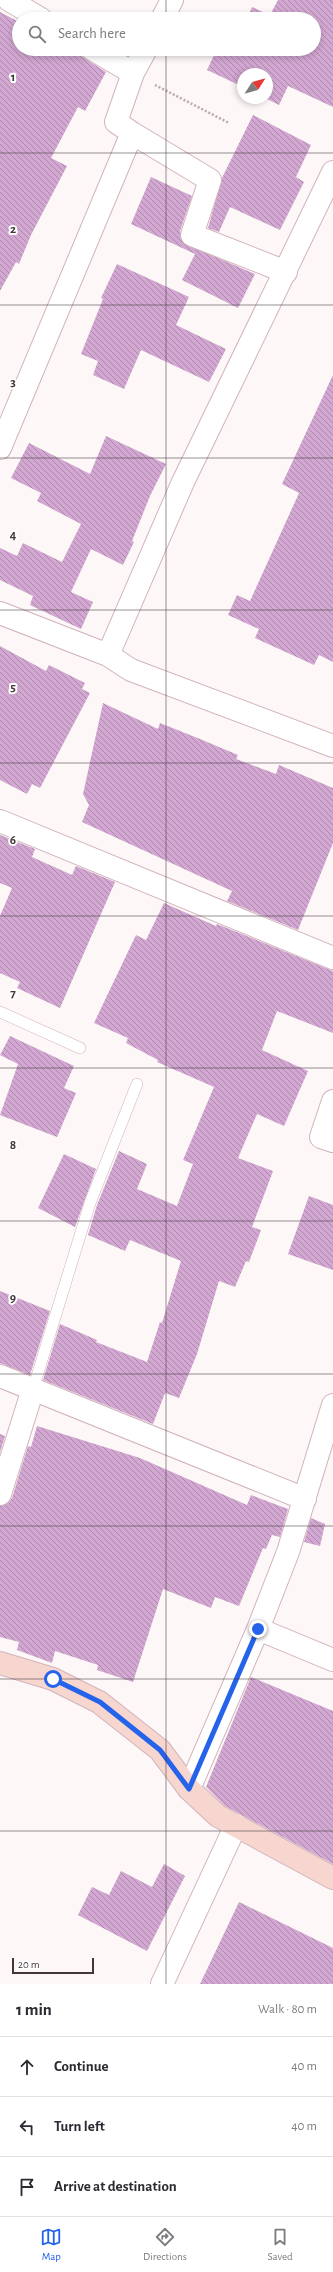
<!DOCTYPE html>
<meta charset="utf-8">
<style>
:root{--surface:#fff;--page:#f2f2f3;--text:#2b2b33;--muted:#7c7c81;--line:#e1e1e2;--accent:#2563eb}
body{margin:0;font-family:"Alegreya Sans",sans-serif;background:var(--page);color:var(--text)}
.compass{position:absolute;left:237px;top:68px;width:36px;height:36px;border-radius:50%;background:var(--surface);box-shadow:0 2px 6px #0003;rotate:54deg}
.scale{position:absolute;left:12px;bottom:10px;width:82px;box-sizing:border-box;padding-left:4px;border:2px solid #44373a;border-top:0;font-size:11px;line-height:14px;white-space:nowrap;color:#44373a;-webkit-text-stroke:3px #fff;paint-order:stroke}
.stop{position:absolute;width:12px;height:12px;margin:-9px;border:3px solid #2563eb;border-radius:50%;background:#fff}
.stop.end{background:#2563eb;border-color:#fff;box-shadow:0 1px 4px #0008}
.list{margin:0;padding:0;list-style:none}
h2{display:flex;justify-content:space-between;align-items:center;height:52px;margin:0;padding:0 16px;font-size:17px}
h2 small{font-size:13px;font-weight:400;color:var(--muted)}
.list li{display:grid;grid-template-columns:26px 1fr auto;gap:12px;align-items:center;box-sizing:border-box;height:60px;padding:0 16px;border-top:1px solid var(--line)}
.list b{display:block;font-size:15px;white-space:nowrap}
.list em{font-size:13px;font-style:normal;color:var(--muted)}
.icon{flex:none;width:22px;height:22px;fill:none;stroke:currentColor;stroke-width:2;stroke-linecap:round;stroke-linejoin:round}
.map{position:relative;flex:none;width:333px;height:1984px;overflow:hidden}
.search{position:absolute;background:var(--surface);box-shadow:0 2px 6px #0003;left:12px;right:12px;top:12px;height:44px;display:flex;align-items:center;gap:10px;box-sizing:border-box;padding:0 14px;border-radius:22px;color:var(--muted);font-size:15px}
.sheet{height:232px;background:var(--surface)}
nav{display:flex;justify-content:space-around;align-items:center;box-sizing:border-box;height:56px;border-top:1px solid var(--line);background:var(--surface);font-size:11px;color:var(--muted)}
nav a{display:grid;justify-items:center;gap:2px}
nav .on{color:var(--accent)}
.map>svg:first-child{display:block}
</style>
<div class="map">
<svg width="333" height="1984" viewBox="0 0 333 1984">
<defs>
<pattern id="building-back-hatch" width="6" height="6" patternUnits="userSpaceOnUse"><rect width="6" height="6" fill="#d2a7d1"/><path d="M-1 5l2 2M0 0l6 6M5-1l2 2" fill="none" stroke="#ac89ab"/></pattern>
</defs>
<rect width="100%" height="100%" fill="#fdf7f8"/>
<path fill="url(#building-back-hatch)" d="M278,0h55v107l-45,-21 -9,19 -14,-7h2v-24h-24v13l-36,-17 10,-21h97v-30h-67l5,-12 18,8z
M0,12l19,10v27h51l36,23 -21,39 -7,-4 -27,51 16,8 -36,69 -12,29 -3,-2 -16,29z
M253,115l58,30 -15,32 8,5 -24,48 -50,-23 -11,25 -11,-4 14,-50z
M151,177l41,19 -12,35 3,12 72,31 -17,34 -56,-28 13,-26 -64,-30z
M117,264l72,33 -13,28 50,24 -17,33 -68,-32 -17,39 -31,-14 5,-14 -17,-7 22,-55 -2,-1z
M333,375v287l-14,-7 -5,10 -59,-27 4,-9 -31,-14 9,-20 13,6 49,-108 -17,-9z
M106,436l60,28 -16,32 -18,45 2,1 -11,23 -32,-16 -20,43 22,10 -12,27 -51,-24 3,-9 -33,-16v-32l17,8 6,-13 39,19 19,-38 -44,-23 4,-8 -30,-15 18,-35 61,31z
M0,646l46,25 3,-6 36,18 -3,6 8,4 -50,95 -8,-4 -5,10 -27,-14z
M103,703l55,26 2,-6 40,16 38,16 -2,4 40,15 3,-9 54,23v55l-35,87 -71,-29 5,-10 -150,-69 7,-17 -6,-11z
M0,835l35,14 -3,8 40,18 4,-9 39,16 -55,126 -43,-20 3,-6 -20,-9v-57l12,-28 -12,-5z
M164,903l52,23 1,-2 116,47v62l-56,-22 -15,39 46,21 -24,55 -27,-12 -19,44 35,13 -21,56 9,3 -12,32 -3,-1 -11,26 -16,-6 -22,73 -18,44 -14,-5 -12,31 -110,-44 17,-56 37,16 -1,2 51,20 13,-40 2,1 19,-62 -51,-21 -5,11 -37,-16 9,-30 22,-54 28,13 -10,25 40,17 16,-42 -10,-4 31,-73 -57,-25 1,-2 -32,-17 2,-5 -34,-15 42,-88 10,5z
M10,1036l64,30 -10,22 12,5 -19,44 -57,-22 18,-51 -18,-9z
M64,1154l32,15 -21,58 -37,-19z
M309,1196l24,9v65l-45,-16z
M0,1291l50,20 -20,64 -30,-12z
M37,1426l103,32 107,47 4,-10 37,14 -8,28 -8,-2 -6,14 -3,-1 -24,58 -24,-9 -4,11 -48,-19 -30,93 -36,-12 1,-5 -43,-14 -3,12 -35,-13 2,-8 -19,-5v-131l8,-3 4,-5 16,-52 3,1z
M0,1434l5,2 -5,16z
M311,1518l14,6 -5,22 -16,-4z
M251,1677l82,34v153l-108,-58 -19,-19z
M164,1864l21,12 -38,75 -69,-36 14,-28 17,8 12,-24 31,16z
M239,1902l94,46v36h-133z"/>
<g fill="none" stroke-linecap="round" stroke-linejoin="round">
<g stroke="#d2b3bb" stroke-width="12">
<path id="lane" d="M0,1012l80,36
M33,1389l57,-186 47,-119"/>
</g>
<g stroke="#d2b3bb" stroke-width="24">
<path id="street" d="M9,0l32,19
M162,19l10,-19
M92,49l41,24
M132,133l78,47 -18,55 94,37
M0,448l132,-315 -16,-11 17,-49 13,-24
M0,613l108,42 23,15 202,76
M108,655l75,-173 150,-310
M0,821l333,137
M333,1101l-12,36 12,4
M0,1376l305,123
M0,1494l33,-105
M258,1629l75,31
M189,1789l69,-160 30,-77 45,-147
M162,1984l74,-159"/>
</g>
<g stroke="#d2b3bb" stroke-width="24">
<path id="secondary" d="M0,1663l53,16 46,23 61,48 29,39 29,27 115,62"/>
</g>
<path stroke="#b4abad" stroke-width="2.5" stroke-dasharray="2 2" stroke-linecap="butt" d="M155,85l74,38"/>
<use href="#lane" stroke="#fff" stroke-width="11"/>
<use href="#street" stroke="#fff" stroke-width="22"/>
<use href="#secondary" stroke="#f6d6cf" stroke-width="22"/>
</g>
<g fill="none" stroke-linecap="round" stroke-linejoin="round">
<path stroke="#2563eb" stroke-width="5" d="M53,1679l47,23 60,48 29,39 69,-160"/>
</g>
<path fill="none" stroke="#44373a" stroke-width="1" stroke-opacity="0.55" d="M166,0v19M166,49v1935M0,153h333M0,305h333M0,458h333M0,610h333M0,763h333M0,916h333M0,1068h333M0,1221h333M0,1374h333M0,1526h333M0,1679h333M0,1831h333"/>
<g font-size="13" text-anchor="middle" font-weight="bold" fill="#44373a" stroke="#fff" stroke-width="4" stroke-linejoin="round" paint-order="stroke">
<text x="13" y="81">1</text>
<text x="13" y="233">2</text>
<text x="13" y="386">3</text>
<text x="13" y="539">4</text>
<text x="13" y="691">5</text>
<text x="13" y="844">6</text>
<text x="13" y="997">7</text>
<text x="13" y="1149">8</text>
<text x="13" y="1302">9</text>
</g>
</svg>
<svg class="compass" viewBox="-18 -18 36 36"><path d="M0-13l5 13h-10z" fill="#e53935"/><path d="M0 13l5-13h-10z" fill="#7c7c81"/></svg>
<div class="scale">20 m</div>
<div class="stop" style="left:53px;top:1679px"></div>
<div class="stop end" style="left:258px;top:1629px"></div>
<div class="search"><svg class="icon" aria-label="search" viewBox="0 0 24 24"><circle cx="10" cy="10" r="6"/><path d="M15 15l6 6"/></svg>Search here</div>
</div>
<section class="sheet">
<h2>1 min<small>Walk · 80 m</small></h2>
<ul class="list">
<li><svg class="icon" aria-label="ahead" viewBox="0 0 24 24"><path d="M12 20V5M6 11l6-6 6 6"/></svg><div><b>Continue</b></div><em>40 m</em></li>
<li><svg class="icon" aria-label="left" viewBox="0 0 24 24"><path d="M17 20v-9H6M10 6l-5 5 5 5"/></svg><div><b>Turn left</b></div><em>40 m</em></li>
<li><svg class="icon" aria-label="arrive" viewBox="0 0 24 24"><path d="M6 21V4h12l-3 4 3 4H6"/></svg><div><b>Arrive at destination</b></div></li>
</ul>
</section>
<nav>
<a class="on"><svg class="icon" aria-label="map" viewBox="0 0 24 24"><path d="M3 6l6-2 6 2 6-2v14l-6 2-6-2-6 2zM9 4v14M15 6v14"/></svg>Map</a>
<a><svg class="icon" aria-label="directions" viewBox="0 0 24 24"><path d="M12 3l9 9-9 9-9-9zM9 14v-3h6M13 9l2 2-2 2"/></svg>Directions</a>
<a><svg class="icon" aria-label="saved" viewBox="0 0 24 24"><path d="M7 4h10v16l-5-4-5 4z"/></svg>Saved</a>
</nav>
